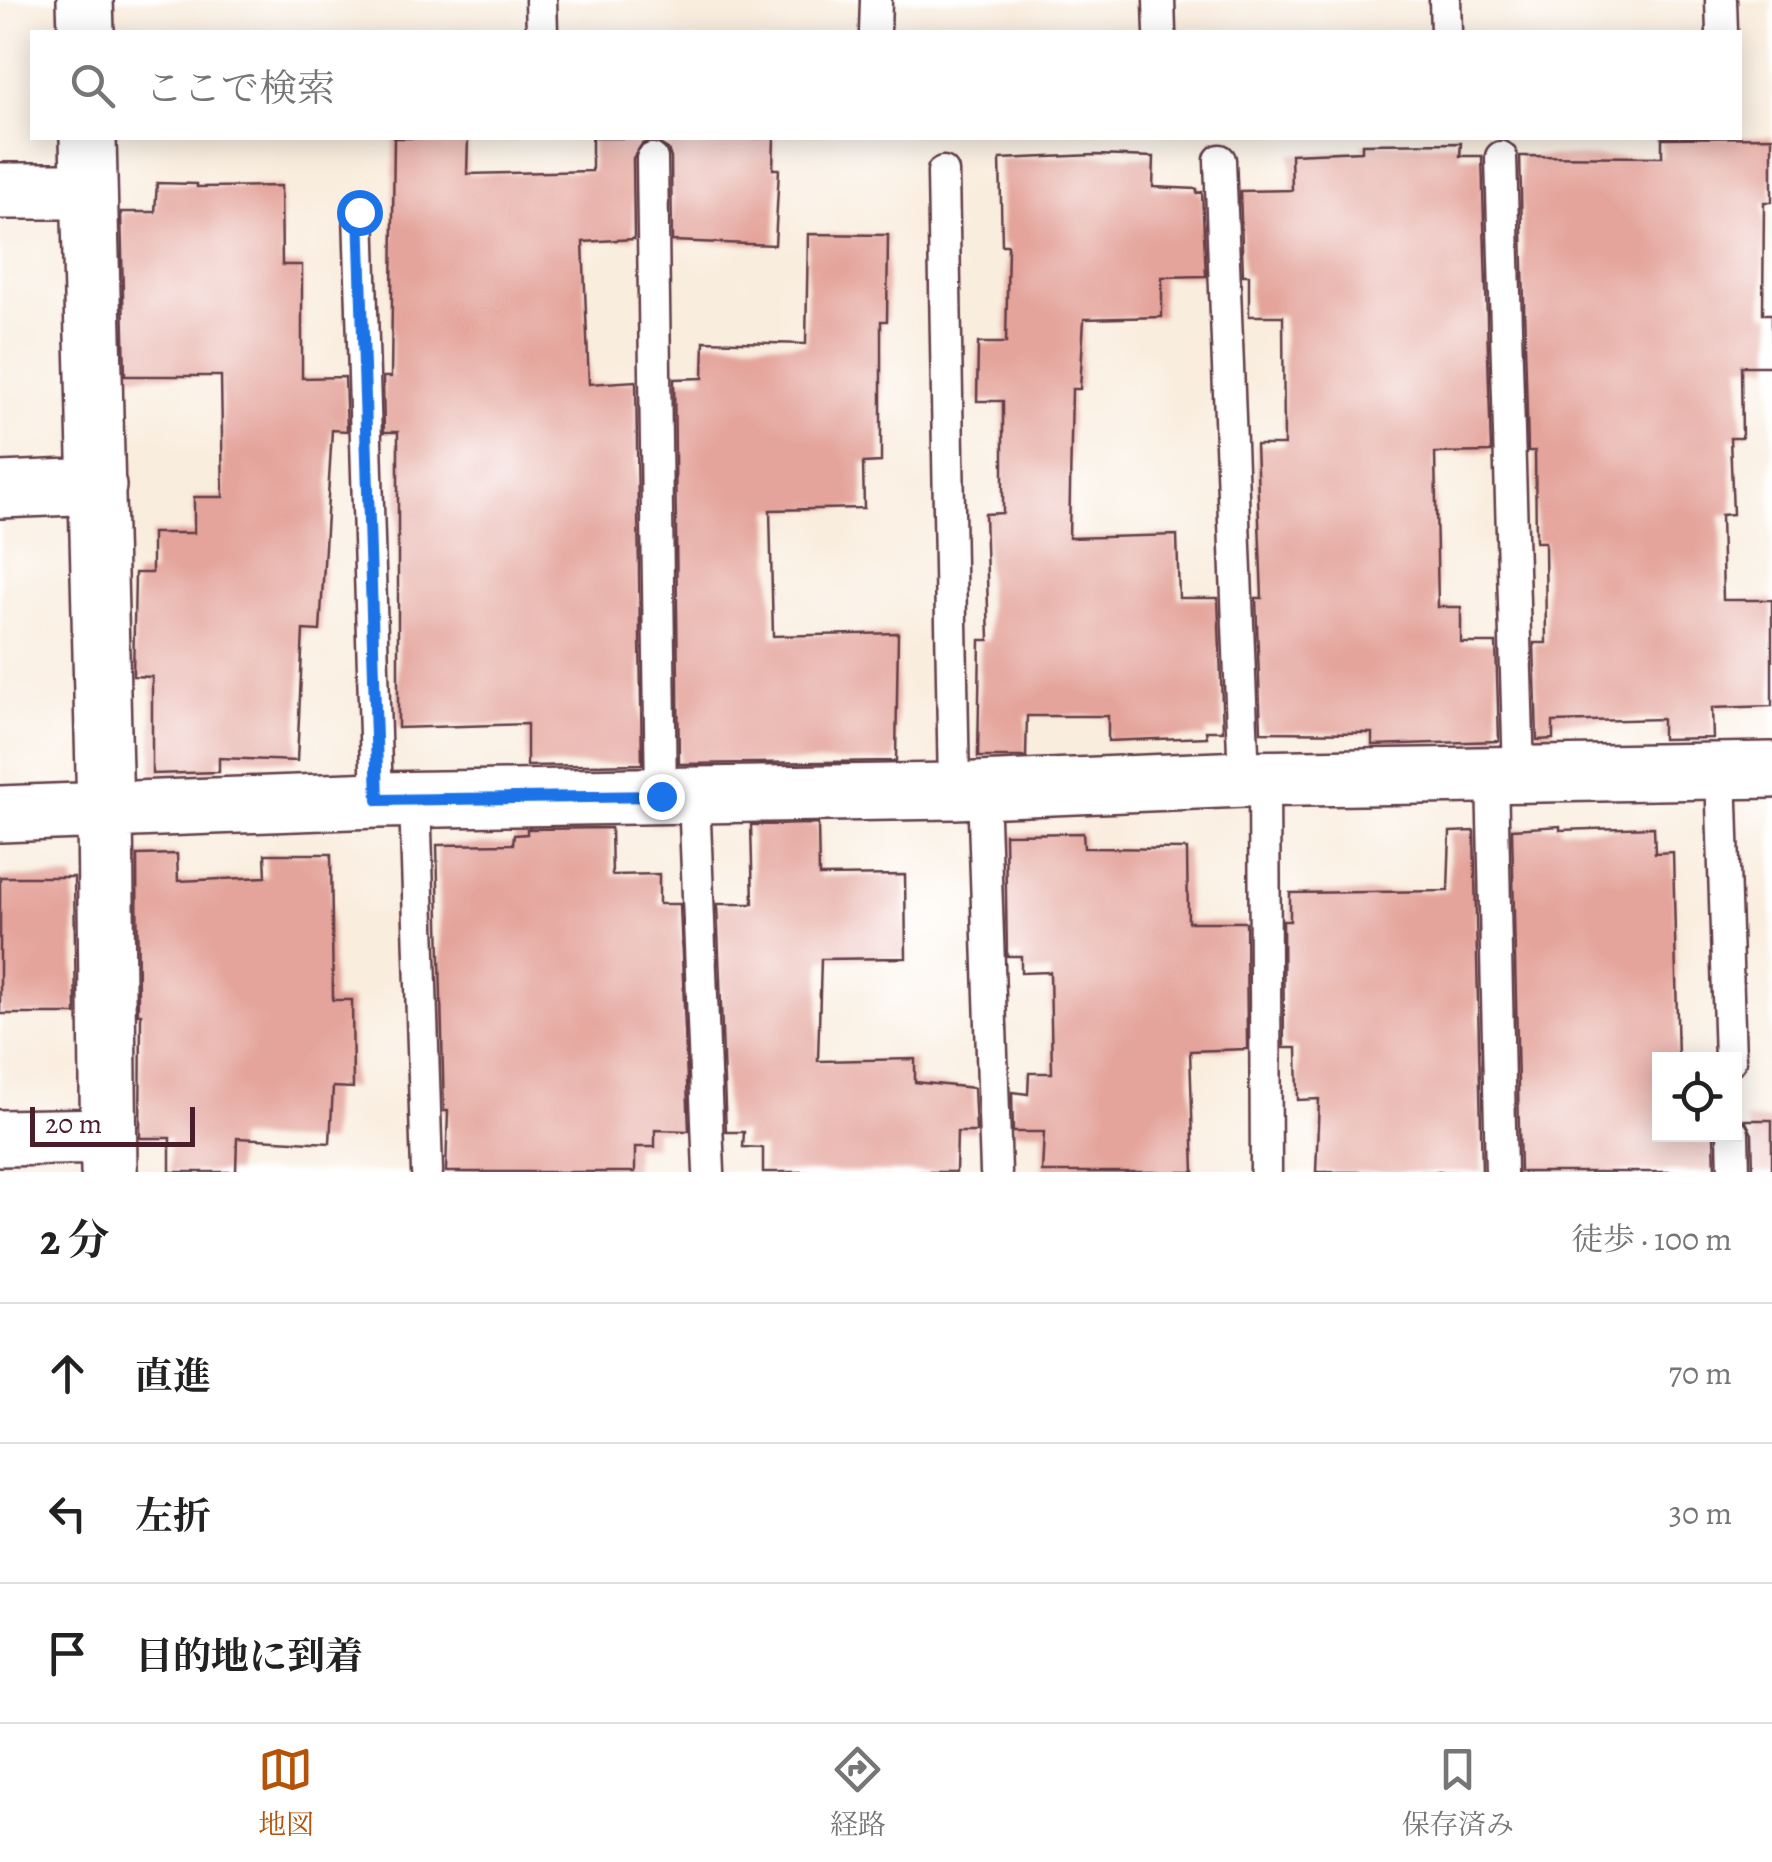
<!DOCTYPE html>
<html lang="ja">
<meta charset="utf-8">
<style>
:root{--surface:#fff;--page:#f2f2f2;--text:#222;--muted:#767676;--line:#e0e0e0;--accent:#b45309}
body{margin:0;font-family:Alegreya,"Noto Serif JP",serif;background:var(--page);color:var(--text)}
.controls{position:absolute;right:30px;bottom:30px;display:grid;overflow:hidden;border-radius:0px;box-shadow:0 5px 25px #0003}
.controls button{width:90px;height:90px;display:grid;place-items:center;padding:0;border:0;border-bottom:2px solid var(--line);background:var(--surface);color:var(--text);font:50px sans-serif}
.scale{position:absolute;left:30px;bottom:25px;width:165px;box-sizing:border-box;padding-left:10px;border:5px solid #4a1f2b;border-top:0;font-size:28px;line-height:35px;white-space:nowrap;color:#4a1f2b;-webkit-text-stroke:8px #fff;paint-order:stroke}
.stop{position:absolute;width:30px;height:30px;margin:-22px;border:8px solid #1a73e8;border-radius:50%;background:#fff}
.stop.end{background:#1a73e8;border-color:#fff;box-shadow:0 2px 10px #0008}
.list{margin:0;padding:0;list-style:none}
h2{display:flex;justify-content:space-between;align-items:center;height:130px;margin:0;padding:0 40px;font-size:42px}
h2 small{font-size:32px;font-weight:400;color:var(--muted)}
.list li{display:grid;grid-template-columns:65px 1fr auto;gap:30px;align-items:center;box-sizing:border-box;height:140px;padding:0 40px;border-top:2px solid var(--line)}
.list b{display:block;font-size:38px;white-space:nowrap}
.list em{font-size:32px;font-style:normal;color:var(--muted)}
.icon{flex:none;width:55px;height:55px;fill:none;stroke:currentColor;stroke-width:2;stroke-linecap:round;stroke-linejoin:round}
.map{position:relative;flex:none;width:1772px;height:1172px;overflow:hidden}
.search{position:absolute;background:var(--surface);box-shadow:0 5px 25px #0003;left:30px;right:30px;top:30px;height:110px;display:flex;align-items:center;gap:25px;box-sizing:border-box;padding:0 35px;border-radius:0px;color:var(--muted);font-size:38px}
.sheet{height:550px;background:var(--surface)}
nav{display:flex;justify-content:space-around;align-items:center;box-sizing:border-box;height:140px;border-top:2px solid var(--line);background:var(--surface);font-size:28px;color:var(--muted)}
nav a{display:grid;justify-items:center;gap:5px}
nav .on{color:var(--accent)}
.map>svg:first-child{display:block}
</style>
<div class="map">
<svg width="1772" height="1172" viewBox="0 0 1772 1172">
<rect width="100%" height="100%" fill="#fff"/>
<filter id="ink" filterUnits="userSpaceOnUse"><feTurbulence type="fractalNoise" baseFrequency=".01" numOctaves="2"/><feDisplacementMap in="SourceGraphic" scale="20" xChannelSelector="R" yChannelSelector="G"/><feConvolveMatrix kernelMatrix="1 2 1 2 8 2 1 2 1" color-interpolation-filters="sRGB"/></filter>
<filter id="wash" filterUnits="userSpaceOnUse"><feTurbulence type="fractalNoise" baseFrequency=".0048" numOctaves="4" result="noise"/><feDisplacementMap in="SourceGraphic" scale="40" xChannelSelector="R" yChannelSelector="G"/><feGaussianBlur stdDeviation="2.25" result="paint"/><feColorMatrix in="noise" values="0 0 0 0 0 0 0 0 0 0 0 0 0 0 0 0 0 1.4 0 .05"/><feComposite in="paint" operator="in"/></filter>
<g filter="url(#wash)">
<rect width="100%" height="100%" fill="#f9edde"/>
<g id="blocks">
<path fill="#e4a49b" d="M1772,137v65h-8l-1,112h9v52h-31l1,72h-12l3,76 -12,1 2,85h49v106l-60,2 1,30 -51,1v-20l-109,3v17l-16,1 -3,-97h12l-1,-101h-9l-1,-91h-7l-8,-295 142,1v-19z
M394,138h74l-1,36 125,-3v-33h182l-1,31h6l-4,76 -103,-4 -1,-83 -3,-9 -15,-9 -11,4 -9,14 1,81 -51,3 6,142 47,-3 6,383 -115,2v-42l-129,4v-296h-14l-1,-55h8z
M1461,143l-1,13h22l9,296 -56,1 3,154h23v36h35l3,98 -127,4v-12l-111,-1 -5,-134h6l-6,-153h28l-1,-129h-34v-41h-6l-3,-84 52,-1 -1,-36 71,-3v-7z
M1095,155l59,2 -1,30 44,2v4l5,-1 4,84 -44,1v40l-78,2 -4,70h-8l-3,149 108,-3 2,63h39l5,133h-17l1,6 -99,4v-25h-81l-1,41h-48l2,-117h9l-4,-126 18,-1v-112h-26l1,-58h28l2,-98h-6l-2,-86z
M157,183l40,1v3l84,-1 1,79h20v113l43,-1 2,54 -15,-1 -12,201 -17,-1 -6,131 -78,-3v14l-67,2v-97l-19,-1 2,-103h17v-40h42v-36h29l-2,-121h-96l-4,-164h34z
M808,234l80,1 -1,86h-6v141l-18,1 1,45 -94,2 3,126 125,-3 -2,128 -217,3 -5,-385 29,-1 1,-37 102,3z
M818,824l1,52 86,-1 1,83 -85,1 -3,102 97,-2v23l59,6 2,44h-19l-1,40h-193v-24l-20,-1 1,-15h-18l-9,-228h36l-2,-79z
M1560,826v4l94,-3 1,26 18,-1 5,208h-18v74h54l1,38h-195l-8,-343z
M611,828l1,47 47,-1v30h21l9,227 -34,-1v17h-20v25h-189l2,-61h-4l-7,-266 76,-1 1,-9 13,-1v-5z
M1474,831l8,341h-166l3,-73 -21,1 -1,-52h-13l-1,-127h7v-28l158,-2 2,-59z
M1083,833l1,15 103,1 1,73h58l1,127 -57,2 4,121h-152l2,-40h-31l-1,-40 16,2 1,-21h23l-2,-101 -29,1v-17h-14l-2,-122z
M177,854l1,27 88,-4 -1,-23h66l2,146h19l1,88 -20,-1 -3,56 -93,-5 -1,34h-66v-34h-30l1,-124h-3l-1,-159z
M0,877h74l2,137h-76z
M1745,1120h27v52h-19l-1,-38z"/>
</g>
</g>
<g filter="url(#ink)">
<use href="#blocks" fill-opacity="0" stroke="#643e46" stroke-width="2.5"/>
<g fill="none" stroke-linecap="round" stroke-linejoin="round">
<g stroke="#643e46" stroke-width="35">
<path id="lane" d="M541,0l1,32
M1159,0l1,32
M1445,0l1,32
M1721,0l1,32
M875,32l1,-32
M1501,157l18,618
M652,159l9,637
M1220,160l24,619
M943,172l11,619
M359,212l18,588
M1721,771l9,289
M1492,775l9,397
M1264,779l2,393
M983,789l13,383
M694,796l15,376
M415,800l12,372
M1733,1134l1,38"/>
</g>
<g stroke="#643e46" stroke-width="60">
<path id="street" d="M85,0l1,32
M88,138l17,674 4,360
M0,191h89
M0,490l98,-4
M0,814l377,-14 577,-9 290,-12 528,-9
M0,1138l108,-2"/>
</g>
<use href="#lane" stroke="#fff" stroke-width="30"/>
<use href="#street" stroke="#fff" stroke-width="55"/>
</g>
</g>
<g fill="none" stroke-linecap="round" stroke-linejoin="round" filter="url(#ink)">
<path stroke="#1a73e8" stroke-width="12" d="M359,212l19,588 283,-4"/>
</g>
</svg>
<div class="controls">
<button><svg class="icon" aria-label="locate" viewBox="0 0 24 24"><circle cx="12" cy="12" r="6"/><path d="M12 2v4M12 18v4M2 12h4M18 12h4"/></svg></button>
</div>
<div class="scale">20 m</div>
<div class="stop" style="left:359px;top:212px"></div>
<div class="stop end" style="left:661px;top:796px"></div>
<div class="search"><svg class="icon" aria-label="search" viewBox="0 0 24 24"><circle cx="10" cy="10" r="6"/><path d="M15 15l6 6"/></svg>ここで検索</div>
</div>
<section class="sheet">
<h2>2 分<small>徒歩 · 100 m</small></h2>
<ul class="list">
<li><svg class="icon" aria-label="ahead" viewBox="0 0 24 24"><path d="M12 20V5M6 11l6-6 6 6"/></svg><div><b>直進</b></div><em>70 m</em></li>
<li><svg class="icon" aria-label="left" viewBox="0 0 24 24"><path d="M17 20v-9H6M10 6l-5 5 5 5"/></svg><div><b>左折</b></div><em>30 m</em></li>
<li><svg class="icon" aria-label="arrive" viewBox="0 0 24 24"><path d="M6 21V4h12l-3 4 3 4H6"/></svg><div><b>目的地に到着</b></div></li>
</ul>
</section>
<nav>
<a class="on"><svg class="icon" aria-label="map" viewBox="0 0 24 24"><path d="M3 6l6-2 6 2 6-2v14l-6 2-6-2-6 2zM9 4v14M15 6v14"/></svg>地図</a>
<a><svg class="icon" aria-label="directions" viewBox="0 0 24 24"><path d="M12 3l9 9-9 9-9-9zM9 14v-3h6M13 9l2 2-2 2"/></svg>経路</a>
<a><svg class="icon" aria-label="saved" viewBox="0 0 24 24"><path d="M7 4h10v16l-5-4-5 4z"/></svg>保存済み</a>
</nav>
